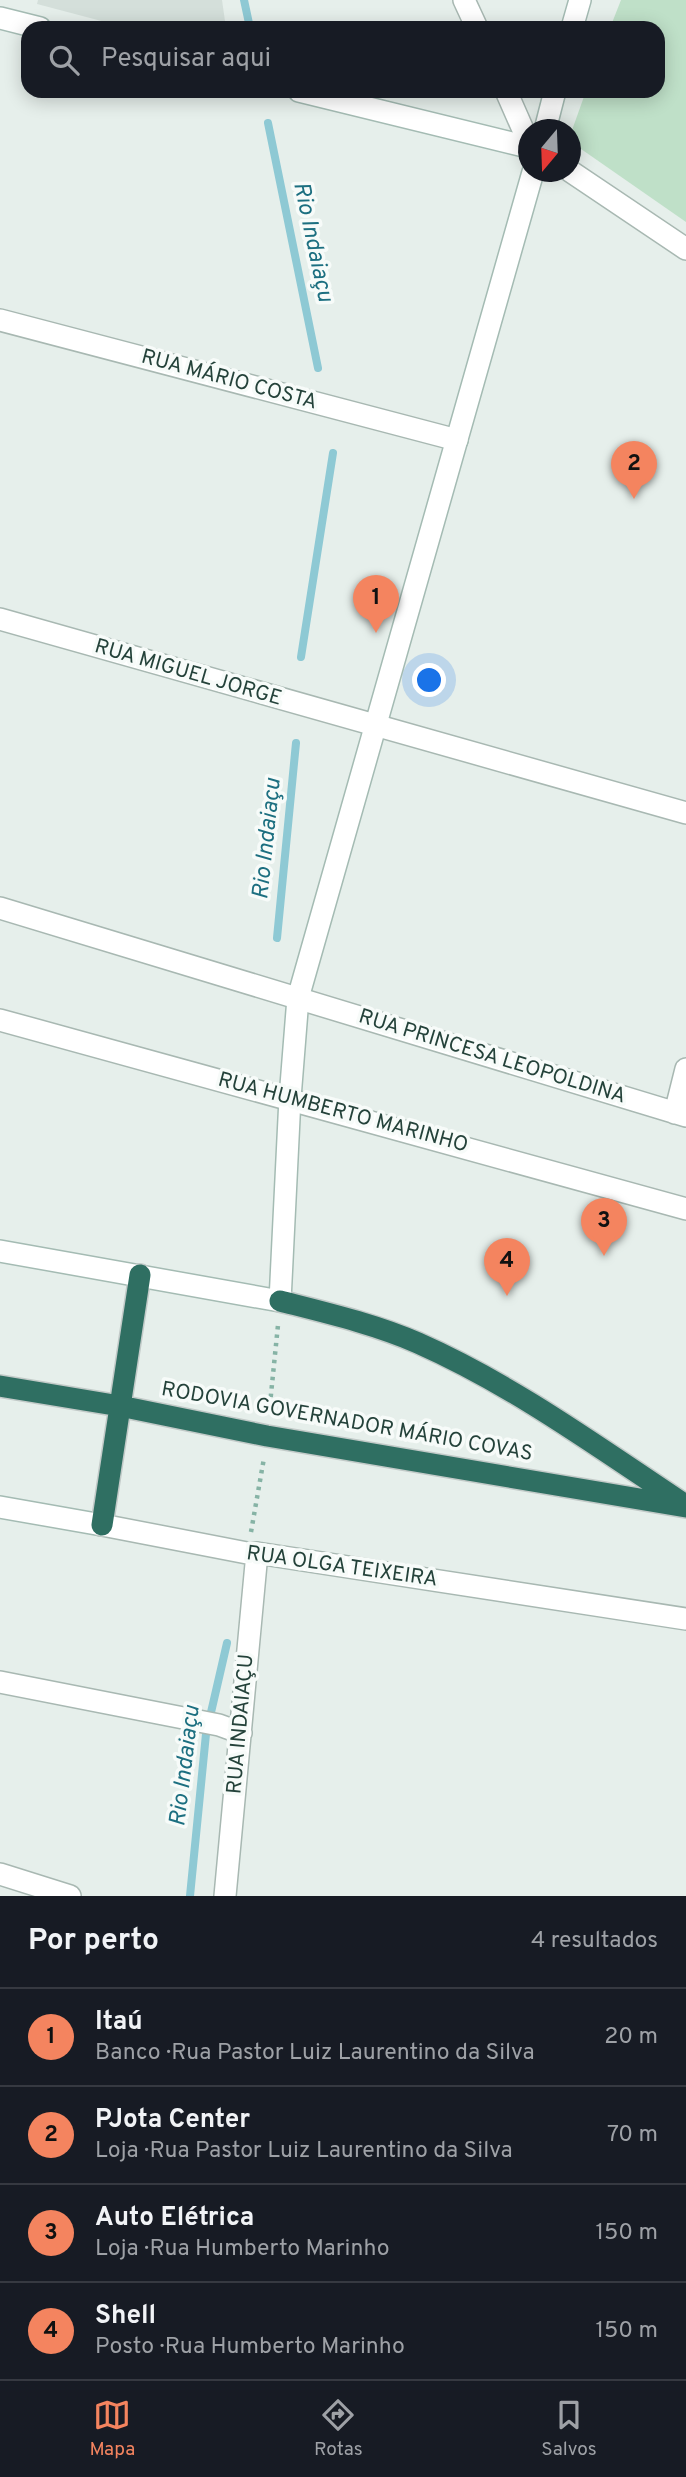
<!DOCTYPE html>
<html lang="pt">
<meta charset="utf-8">
<style>
:root{--surface:#171b24;--page:#20242c;--text:#f1f3f6;--muted:#9ea1a6;--line:#363941;--accent:#f4845f}
body{margin:0;font-family:Overpass,sans-serif;background:var(--page);color:var(--text)}
.compass{position:absolute;left:518px;top:119px;width:63px;height:63px;border-radius:50%;background:var(--surface);box-shadow:0 4px 18px #0003;rotate:199deg}
.you{position:absolute;left:430px;top:681px;width:24px;height:24px;margin:-18px;border:5px solid #fff;border-radius:50%;background:#1a73e8;box-shadow:0 0 0 10px #1a73e833}
.badge{display:grid;place-items:center;width:46px;height:46px;border-radius:50%;background:var(--accent);color:#111;font-size:23px;font-weight:700}
.pin{position:absolute;translate:-50% -58px;filter:drop-shadow(0 2px 4px #0008)}
.pin::after{content:'';position:absolute;top:37px;width:24px;height:21px;background:inherit;clip-path:polygon(0 0,100% 0,50% 100%)}
.list{margin:0;padding:0;list-style:none}
h2{display:flex;justify-content:space-between;align-items:center;height:91px;margin:0;padding:0 28px;font-size:30px}
h2 small{font-size:23px;font-weight:400;color:var(--muted)}
.list li{display:grid;grid-template-columns:46px 1fr auto;gap:21px;align-items:center;box-sizing:border-box;height:98px;padding:0 28px;border-top:2px solid var(--line)}
.list b{display:block;font-size:26px;white-space:nowrap}
.list p{margin:0;font-size:23px;white-space:nowrap;color:var(--muted)}
.list em{font-size:23px;font-style:normal;color:var(--muted)}
.icon{flex:none;width:38px;height:38px;fill:none;stroke:currentColor;stroke-width:2;stroke-linecap:round;stroke-linejoin:round}
.map{position:relative;flex:none;width:686px;height:1896px;overflow:hidden}
.search{position:absolute;background:var(--surface);box-shadow:0 4px 18px #0003;left:21px;right:21px;top:21px;height:77px;display:flex;align-items:center;gap:18px;box-sizing:border-box;padding:0 24px;border-radius:21px;color:var(--muted);font-size:26px}
.sheet{height:483px;background:var(--surface)}
nav{display:flex;justify-content:space-around;align-items:center;box-sizing:border-box;height:98px;border-top:2px solid var(--line);background:var(--surface);font-size:19px;color:var(--muted)}
nav a{display:grid;justify-items:center;gap:4px}
nav .on{color:var(--accent)}
.map>svg:first-child{display:block}
</style>
<div class="map">
<svg width="686" height="1896" viewBox="0 0 686 1896">
<rect width="100%" height="100%" fill="#e6efeb"/>
<path fill="#d4dfda" d="M38,0h184l4,28h-98l-91,-24z"/>
<path fill="#bfe0c8" d="M621,0h65v222l-115,-80v-9l15,-42h72v-63h-48z"/>
<g fill="none" stroke-linecap="round" stroke-linejoin="round">
<path stroke="#8ec9d4" stroke-width="8" d="M244,0l6,28
M268,123l50,245
M301,657l32,-204
M277,938l19,-195
M190,1896l16,-162 21,-91"/>
<g stroke="#a8b8b2" stroke-width="24">
<path id="street" d="M464,0l13,28
M506,91l22,50
M570,171l116,78
M0,320l457,120
M0,619l686,194
M0,908l686,208
M0,1020l686,189
M675,1113l11,-44
M102,1525l145,28h10l429,66
M0,1682l219,43 22,8
M0,1874l70,22
M225,1896l32,-343"/>
</g>
<g stroke="#a4bbb3" stroke-width="24">
<path id="secondary" d="M0,18l40,10
M572,28l8,-28
M299,91l229,56
M545,130l10,-39
M0,1251l280,50 10,-203 8,-100 235,-826
M0,1507l102,18"/>
</g>
<g stroke="#c2cac8" stroke-width="24">
<path id="highway" d="M280,1301c47,12 94,23 138,42 95,42 180,104 266,161
M0,1386l120,20 147,30 419,71
M102,1525l38,-250"/>
</g>
<path stroke="#86b3a5" stroke-width="4.5" stroke-dasharray="3.5 5" stroke-linecap="butt" d="M269,1414l9,-89
M251,1532l13,-74"/>
<use href="#street" stroke="#fff" stroke-width="21"/>
<use href="#secondary" stroke="#fff" stroke-width="21"/>
<use href="#highway" stroke="#2f6f62" stroke-width="21"/>
</g>
<g text-anchor="middle" dominant-baseline="central" stroke-width="7" stroke-linejoin="round" paint-order="stroke">
<g font-size="21" fill="#24423a" stroke="#f7fbf9">
<text transform="translate(229 380) rotate(15)">RUA MÁRIO COSTA</text>
<text transform="translate(188 673) rotate(16)">RUA MIGUEL JORGE</text>
<text transform="translate(492 1057) rotate(17)">RUA PRINCESA LEOPOLDINA</text>
<text transform="translate(343 1113) rotate(15)">RUA HUMBERTO MARINHO</text>
<text transform="translate(347 1422) rotate(10)">RODOVIA GOVERNADOR MÁRIO COVAS</text>
<text transform="translate(342 1567) rotate(8)">RUA OLGA TEIXEIRA</text>
<text transform="translate(241 1724) rotate(-85)">RUA INDAIAÇU</text>
</g>
<g font-size="23" font-style="italic" fill="#1c6f80" stroke="#f7fbf9">
<text transform="translate(312 242) rotate(78)">Rio Indaiaçu</text>
<text transform="translate(268 839) rotate(-84)">Rio Indaiaçu</text>
<text transform="translate(186 1766) rotate(-83)">Rio Indaiaçu</text>
</g>
</g>
</svg>
<svg class="compass" viewBox="-18 -18 36 36"><path d="M0-13l5 13h-10z" fill="#e53935"/><path d="M0 13l5-13h-10z" fill="#9ea1a6"/></svg>
<div class="you"></div>
<div class="pin badge" style="left:376px;top:633px">1</div>
<div class="pin badge" style="left:634px;top:499px">2</div>
<div class="pin badge" style="left:604px;top:1256px">3</div>
<div class="pin badge" style="left:507px;top:1296px">4</div>
<div class="search"><svg class="icon" aria-label="search" viewBox="0 0 24 24"><circle cx="10" cy="10" r="6"/><path d="M15 15l6 6"/></svg>Pesquisar aqui</div>
</div>
<section class="sheet">
<h2>Por perto<small>4 resultados</small></h2>
<ul class="list">
<li><span class="badge">1</span><div><b>Itaú</b><p>Banco · Rua Pastor Luiz Laurentino da Silva</p></div><em>20 m</em></li>
<li><span class="badge">2</span><div><b>PJota Center</b><p>Loja · Rua Pastor Luiz Laurentino da Silva</p></div><em>70 m</em></li>
<li><span class="badge">3</span><div><b>Auto Elétrica</b><p>Loja · Rua Humberto Marinho</p></div><em>150 m</em></li>
<li><span class="badge">4</span><div><b>Shell</b><p>Posto · Rua Humberto Marinho</p></div><em>150 m</em></li>
</ul>
</section>
<nav>
<a class="on"><svg class="icon" aria-label="map" viewBox="0 0 24 24"><path d="M3 6l6-2 6 2 6-2v14l-6 2-6-2-6 2zM9 4v14M15 6v14"/></svg>Mapa</a>
<a><svg class="icon" aria-label="directions" viewBox="0 0 24 24"><path d="M12 3l9 9-9 9-9-9zM9 14v-3h6M13 9l2 2-2 2"/></svg>Rotas</a>
<a><svg class="icon" aria-label="saved" viewBox="0 0 24 24"><path d="M7 4h10v16l-5-4-5 4z"/></svg>Salvos</a>
</nav>
